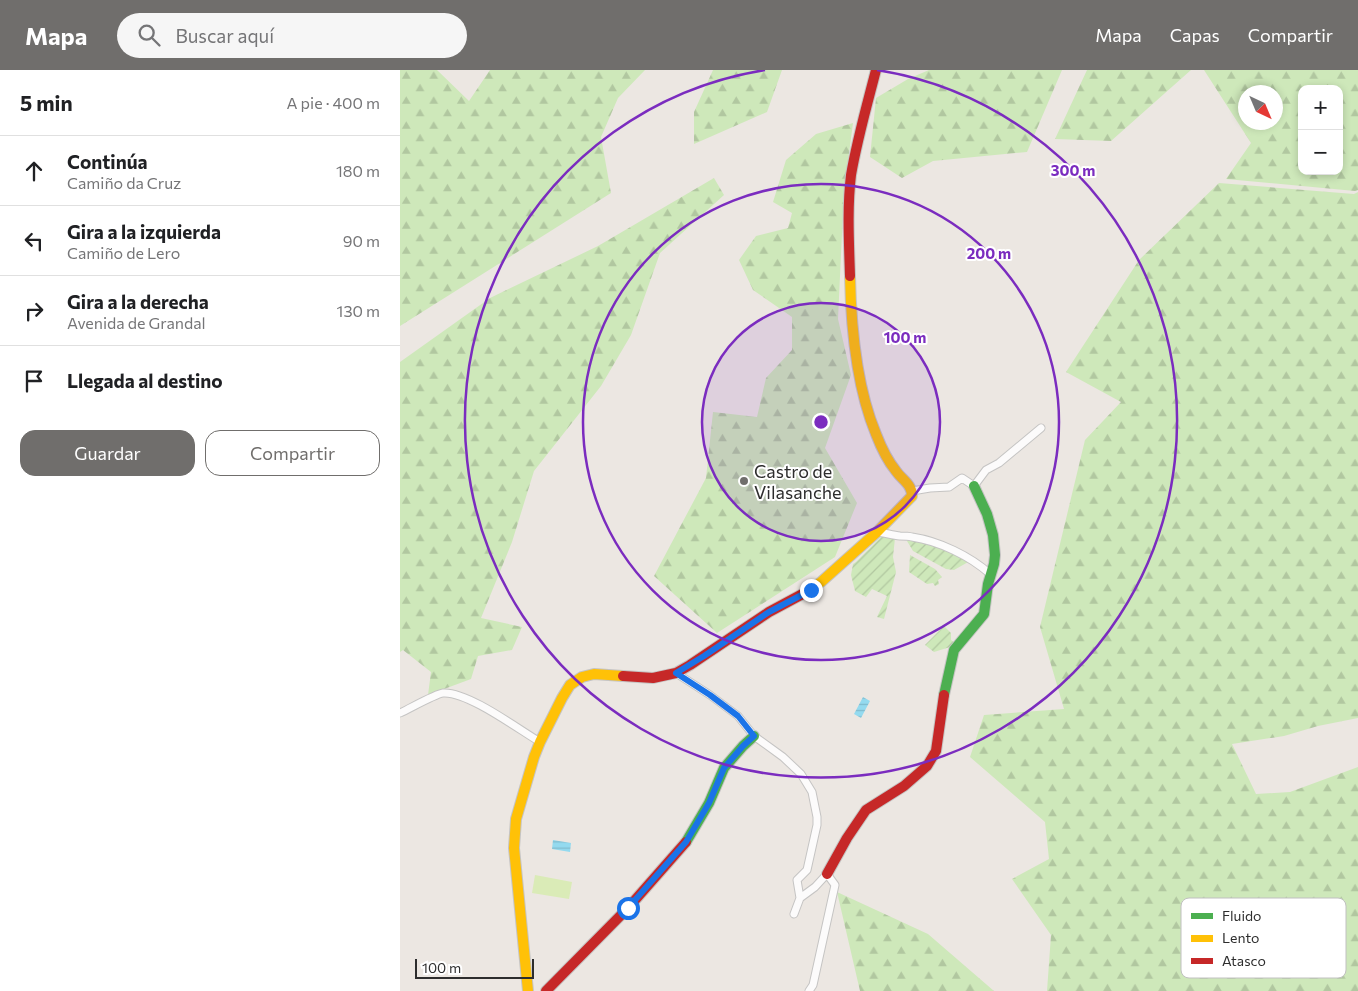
<!DOCTYPE html>
<html lang="es">
<meta charset="utf-8">
<style>
:root{--surface:#fff;--page:#f6f6f6;--text:#202124;--muted:#757577;--line:#e0e0e0;--accent:#706e6c}
body{margin:0;font-family:Commissioner,sans-serif;background:var(--page);color:var(--text)}
.controls{position:absolute;right:15px;top:15px;display:grid;overflow:hidden;border-radius:10px;box-shadow:0 2px 8px #0003}
.controls button{width:45px;height:45px;display:grid;place-items:center;padding:0;border:0;border-bottom:1px solid var(--line);background:var(--surface);color:var(--text);font:25px sans-serif}
.compass{position:absolute;left:838px;top:15px;width:45px;height:45px;border-radius:50%;background:var(--surface);box-shadow:0 2px 8px #0003;rotate:136deg}
.scale{position:absolute;left:15px;bottom:12px;width:119px;box-sizing:border-box;padding-left:5px;border:2px solid #2d2d2d;border-top:0;font-size:14px;line-height:18px;white-space:nowrap;color:#2d2d2d;-webkit-text-stroke:4px #fff;paint-order:stroke}
.stop{position:absolute;width:15px;height:15px;margin:-11px;border:4px solid #1a73e8;border-radius:50%;background:#fff}
.stop.end{background:#1a73e8;border-color:#fff;box-shadow:0 1px 5px #0008}
.list{margin:0;padding:0;list-style:none}
h2{display:flex;justify-content:space-between;align-items:center;height:65px;margin:0;padding:0 20px;font-size:21px}
h2 small{font-size:16px;font-weight:400;color:var(--muted)}
.list li{display:grid;grid-template-columns:32px 1fr auto;gap:15px;align-items:center;box-sizing:border-box;height:70px;padding:0 20px;border-top:1px solid var(--line)}
.list b{display:block;font-size:19px;white-space:nowrap}
.list p{margin:0;font-size:16px;white-space:nowrap;color:var(--muted)}
.list em{font-size:16px;font-style:normal;color:var(--muted)}
.actions{display:flex;gap:10px;padding:15px 20px}
.actions a{flex:1;padding:11px 0;border:1px solid var(--accent);border-radius:15px;text-align:center;font-size:18px;color:var(--accent)}
.actions .main{background:var(--accent);color:#fff}
.icon{flex:none;width:28px;height:28px;fill:none;stroke:currentColor;stroke-width:2;stroke-linecap:round;stroke-linejoin:round}
.map{position:relative;flex:none;width:958px;height:921px;overflow:hidden}
header{display:flex;align-items:center;gap:30px;box-sizing:border-box;height:70px;padding:0 25px;background:var(--accent);color:#fff}
header strong{font-size:24px}
nav{display:flex;gap:28px;margin-inline-start:auto;font-size:18px}
.search{width:350px;height:45px;background:var(--page);display:flex;align-items:center;gap:12px;box-sizing:border-box;padding:0 18px;border-radius:28px;color:var(--muted);font-size:19px}
main{display:flex}
aside{flex:1;background:var(--surface)}
.map>svg:first-child{display:block}
</style>
<header>
<strong>Mapa</strong>
<div class="search"><svg class="icon" aria-label="search" viewBox="0 0 24 24"><circle cx="10" cy="10" r="6"/><path d="M15 15l6 6"/></svg>Buscar aquí</div>
<nav><a>Mapa</a><a>Capas</a><a>Compartir</a></nav>
</header>
<main>
<aside>
<h2>5 min<small>A pie · 400 m</small></h2>
<ul class="list">
<li><svg class="icon" aria-label="ahead" viewBox="0 0 24 24"><path d="M12 20V5M6 11l6-6 6 6"/></svg><div><b>Continúa</b><p>Camiño da Cruz</p></div><em>180 m</em></li>
<li><svg class="icon" aria-label="left" viewBox="0 0 24 24"><path d="M17 20v-9H6M10 6l-5 5 5 5"/></svg><div><b>Gira a la izquierda</b><p>Camiño de Lero</p></div><em>90 m</em></li>
<li><svg class="icon" aria-label="right" viewBox="0 0 24 24"><path d="M7 20v-9h11M14 6l5 5-5 5"/></svg><div><b>Gira a la derecha</b><p>Avenida de Grandal</p></div><em>130 m</em></li>
<li><svg class="icon" aria-label="arrive" viewBox="0 0 24 24"><path d="M6 21V4h12l-3 4 3 4H6"/></svg><div><b>Llegada al destino</b></div></li>
</ul>
<div class="actions"><a class="main">Guardar</a><a>Compartir</a></div>
</aside>
<div class="map">
<svg width="958" height="921" viewBox="0 0 958 921">
<defs>
<pattern id="forest-firs" width="22" height="20" patternUnits="userSpaceOnUse" patternTransform="scale(1.25)"><rect width="22" height="20" fill="#cee8ba"/><path d="M5 1l3.5 6h-7zM16 11l3.5 6h-7z" fill="#b1c7a0"/></pattern>
<pattern id="garden-furrows" width="10" height="10" patternUnits="userSpaceOnUse" patternTransform="scale(1.25)"><rect width="10" height="10" fill="#cee8ba"/><path d="M-1 1l2-2M0 10L10 0M9 11l2-2" fill="none" stroke="#b1c7a0"/></pattern>
<pattern id="water-rules" width="6" height="5" patternUnits="userSpaceOnUse" patternTransform="scale(1.25)"><rect width="6" height="5" fill="#94daef"/><path d="M0 2.5h6" fill="none" stroke="#80bbcd"/></pattern>
</defs>
<rect width="100%" height="100%" fill="#ece7e2"/>
<path fill="url(#forest-firs)" fill-rule="evenodd" d="M0,0h37l32,31 21,-31h155l-27,28 -17,39 10,56 -211,133z
M313,0h69l-15,42 -73,32v-32z
M529,0h133l-35,82 -94,9 -31,17 -32,-21 6,-59 32,-19z
M687,0h104l-80,71 -56,-2z
M804,0h154v120l-3,1 -129,-12 25,-36zM902,19h37v82h-37zM846,22h30v30h-30z
M453,53l-9,68 -6,128 13,56 -26,73 32,55 -22,54 -118,76 -63,-57 52,-98 7,-66 44,5 9,-39 26,-28v-33l-39,-27 -14,-30 17,-24 32,-8 4,-15 -19,-11 13,-42 30,-26z
M314,108l10,17 -64,58 -29,82 -30,51 -67,85 -22,71 -31,76 41,9 -10,23 -34,6 -7,23 -43,16 3,-23 -28,-22 -3,2v-290l90,-64 108,-52z
M819,113l135,11 4,-2v526l-40,8 -34,10 -52,8 24,50 34,-2 68,-25v224h-311l4,-56 -39,-56 37,-20 -4,-37 -75,-65 14,-42 80,-6 -24,-82 45,-187 36,-38 -55,-30 73,-112z
M437,822l91,42 66,57h-134z"/>
<path fill="url(#garden-furrows)" d="M483,465l12,3 -2,19 3,15 -12,47 -7,-2 10,-21 -15,-7 -6,8 -11,-6 -4,-16 2,-11 3,-2z
M509,469c21,4 42,13 61,22l-16,9 -8,-1 -33,-18 -6,-10z
M510,485l25,14 7,8 -4,3 1,4 -4,2 -2,-3 -6,1 -18,-12z
M544,556l7,7v7l4,3 -5,4 -16,5 -9,-7z"/>
<path fill="#daebb7" d="M135,805l37,7 -3,17 -37,-6z"/>
<path fill="url(#water-rules)" d="M463,627l7,4 -9,17 -7,-4z
M153,770l18,3 -1,9 -18,-3z"/>
<g fill="none" stroke-linecap="round" stroke-linejoin="round">
<g stroke="#c5c4c3" stroke-width="9">
<path id="street" d="M512,421l18,-3 19,-1 13,-9 12,8 12,-16 13,-7 42,-35
M477,462c8,1 15,3 23,4 4,0 8,0 12,1 27,4 58,19 78,37
M276,603l34,22 28,21 16,20 29,21 18,17 11,18 5,25v8l-10,45 -10,10 3,18
M0,643c9,-4 35,-19 43,-20 24,-2 75,36 97,49
M394,844l6,-16 15,-11 12,-13 8,11 -22,100 -4,6"/>
</g>
<g stroke="#c5c4c3" stroke-width="12">
<path id="fast" d="M544,625l10,-45 30,-36 4,-30 6,-20 1,-9 -2,-20 -6,-21 -13,-28
M286,772l23,-39 15,-35 19,-22 11,-10"/>
</g>
<g stroke="#c5c4c3" stroke-width="12">
<path id="slow" d="M410,520l11,-8 56,-50 35,-36c0,-12 -10,-16 -16,-25 -9,-11 -15,-24 -20,-37 -20,-48 -25,-107 -26,-158
M128,921l-14,-143 2,-29 18,-62 6,-15 22,-44 8,-13 12,-8 12,-3 29,2"/>
</g>
<g stroke="#c5c4c3" stroke-width="12">
<path id="jam" d="M450,206c-1,-33 -3,-68 1,-101 6,-35 16,-70 25,-105
M223,606l30,2 23,-5 14,-8 79,-53 41,-22
M427,804l20,-36 19,-28 38,-24 23,-20 9,-15 8,-56
M146,921l82,-83 58,-66"/>
</g>
<use href="#street" stroke="#fcfbfb" stroke-width="7"/>
<use href="#fast" stroke="#4caf50" stroke-width="10"/>
<use href="#slow" stroke="#ffc107" stroke-width="10"/>
<use href="#jam" stroke="#c62828" stroke-width="10"/>
</g>
<g fill="none" stroke-linecap="round" stroke-linejoin="round">
<path stroke="#1a73e8" stroke-width="6" d="M228,838l58,-66 23,-39 15,-35 19,-22 11,-10 -16,-20 -28,-21 -34,-22 28,-17 65,-44 42,-22"/>
</g>
<circle cx="421" cy="352" r="119" fill="#7b2cbf" fill-opacity=".12"/>
<g fill="none" stroke="#7b2cbf" stroke-width="2.5">
<circle cx="421" cy="352" r="119"/>
<circle cx="421" cy="352" r="238"/>
<path d="M477 0A356 356 0 1 1 365 0"/>
</g>
<circle fill="#706e6c" stroke="#fff" stroke-width="2" cx="344" cy="411" r="5"/>
<g text-anchor="middle" dominant-baseline="central" stroke-width="4" stroke-linejoin="round" paint-order="stroke">
<g font-size="18" fill="#2d2d2d" stroke="#fff" text-anchor="start">
<text x="354" y="401">Castro de<tspan x="354" dy="21">Vilasanche</tspan></text>
</g>
</g>
<rect x="781" y="828" width="165" height="80" rx="8" fill="#fff" stroke="#c0c0c0" stroke-width="1"/>
<rect x="791" y="843" width="22" height="6" fill="#4caf50"/>
<rect x="791" y="865" width="22" height="7" fill="#ffc107"/>
<rect x="791" y="888" width="22" height="6" fill="#c62828"/>
<g font-size="14" fill="#2d2d2d">
<text x="822" y="851">Fluido</text>
<text x="822" y="873">Lento</text>
<text x="822" y="896">Atasco</text>
</g>
<circle cx="421" cy="352" r="8" fill="#7b2cbf" stroke="#fff" stroke-width="2.5"/>
<g font-size="15" text-anchor="middle" font-weight="bold" fill="#7b2cbf" stroke="#fff" stroke-width="4" stroke-linejoin="round" paint-order="stroke">
<text x="673" y="106">300 m</text>
<text x="589" y="189">200 m</text>
<text x="505" y="273">100 m</text>
</g>
</svg>
<div class="controls">
<button>+</button>
<button>−</button>
</div>
<svg class="compass" viewBox="-18 -18 36 36"><path d="M0-13l5 13h-10z" fill="#e53935"/><path d="M0 13l5-13h-10z" fill="#757577"/></svg>
<div class="scale">100 m</div>
<div class="stop" style="left:228px;top:838px"></div>
<div class="stop end" style="left:411px;top:520px"></div>
</div>
</main>
